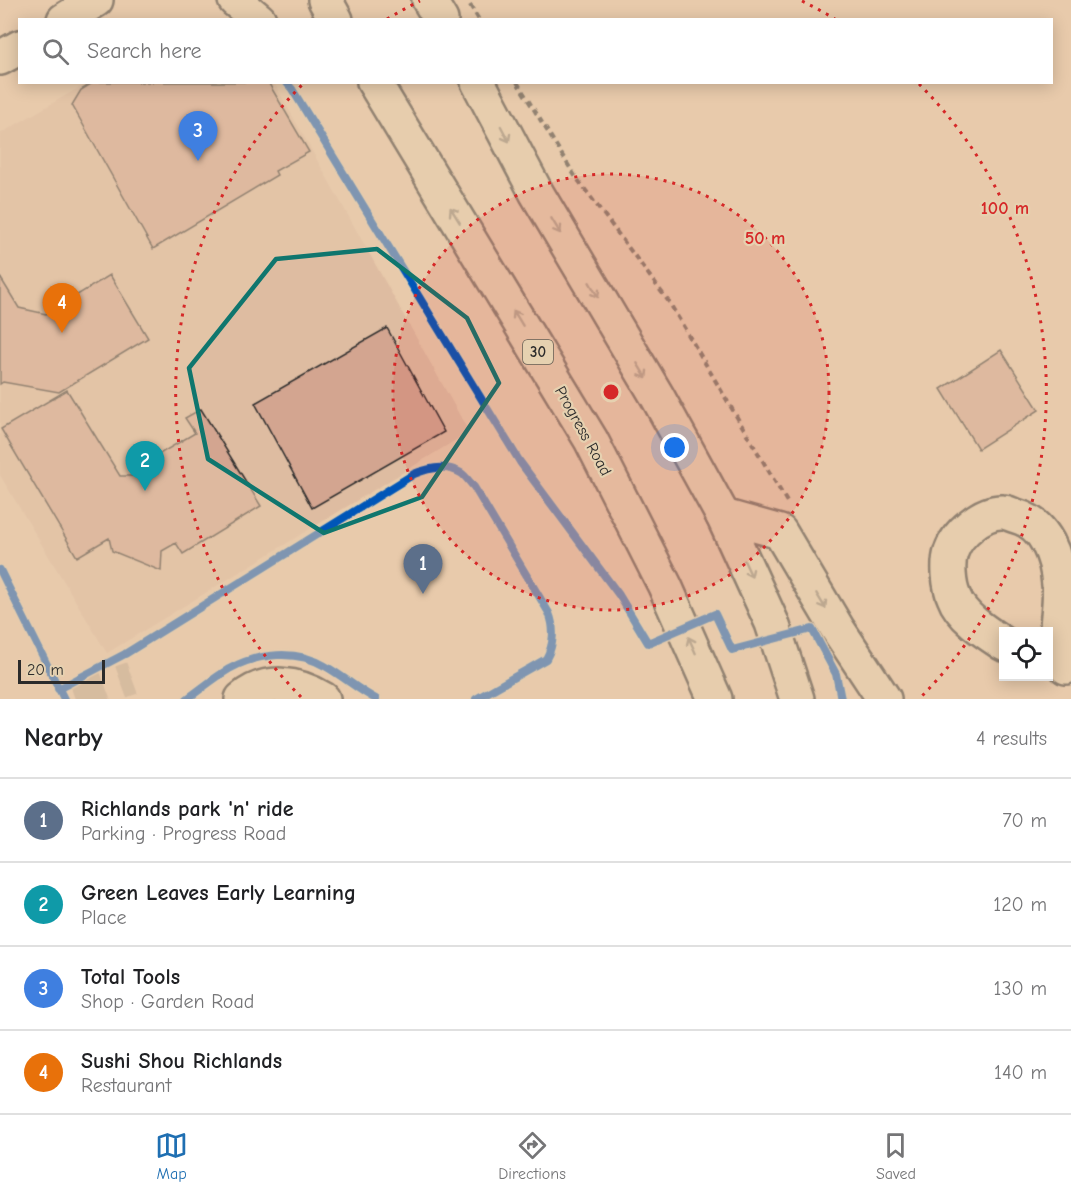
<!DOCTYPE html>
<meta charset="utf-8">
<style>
:root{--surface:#fff;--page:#f2f2f2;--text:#202124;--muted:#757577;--line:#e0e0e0;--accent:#1f6fb2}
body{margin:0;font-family:"Comic Neue",sans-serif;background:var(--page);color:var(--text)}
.controls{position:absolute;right:18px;bottom:18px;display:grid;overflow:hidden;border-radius:0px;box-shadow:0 3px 15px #0003}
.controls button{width:54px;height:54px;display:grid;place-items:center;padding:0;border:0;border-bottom:2px solid var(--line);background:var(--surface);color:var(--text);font:30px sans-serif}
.scale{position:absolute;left:18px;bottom:15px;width:87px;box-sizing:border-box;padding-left:6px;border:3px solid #2b2b2b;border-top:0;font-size:16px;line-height:21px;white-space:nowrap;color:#2b2b2b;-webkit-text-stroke:4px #e6d1b0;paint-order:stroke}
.you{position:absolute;left:675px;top:448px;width:21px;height:21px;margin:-15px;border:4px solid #fff;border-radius:50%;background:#1a73e8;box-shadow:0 0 0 9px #1a73e833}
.badge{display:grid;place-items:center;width:39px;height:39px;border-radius:50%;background:var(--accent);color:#fff;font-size:20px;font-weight:700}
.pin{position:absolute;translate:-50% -50px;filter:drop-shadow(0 2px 3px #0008)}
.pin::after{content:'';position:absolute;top:32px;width:21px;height:18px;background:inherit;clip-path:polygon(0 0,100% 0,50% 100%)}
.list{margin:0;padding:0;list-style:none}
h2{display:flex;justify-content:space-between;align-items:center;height:78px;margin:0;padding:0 24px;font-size:26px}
h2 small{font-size:20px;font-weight:400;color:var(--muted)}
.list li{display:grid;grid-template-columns:39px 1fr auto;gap:18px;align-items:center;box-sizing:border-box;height:84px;padding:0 24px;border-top:2px solid var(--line)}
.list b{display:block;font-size:22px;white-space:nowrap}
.list p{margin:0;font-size:20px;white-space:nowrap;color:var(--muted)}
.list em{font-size:20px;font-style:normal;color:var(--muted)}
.icon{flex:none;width:33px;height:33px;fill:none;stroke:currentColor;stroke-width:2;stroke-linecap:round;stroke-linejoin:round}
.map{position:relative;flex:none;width:1071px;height:699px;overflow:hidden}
.search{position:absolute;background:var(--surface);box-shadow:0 3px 15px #0003;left:18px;right:18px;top:18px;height:66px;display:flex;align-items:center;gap:15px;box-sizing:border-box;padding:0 21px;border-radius:0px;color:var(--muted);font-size:22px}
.sheet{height:414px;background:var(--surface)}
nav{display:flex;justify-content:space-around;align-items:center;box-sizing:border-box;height:84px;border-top:2px solid var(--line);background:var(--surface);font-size:16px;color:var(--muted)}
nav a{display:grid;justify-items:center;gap:3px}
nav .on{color:var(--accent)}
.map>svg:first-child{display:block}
</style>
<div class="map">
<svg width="1071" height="699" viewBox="0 0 1071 699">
<rect width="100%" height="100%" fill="#e8caab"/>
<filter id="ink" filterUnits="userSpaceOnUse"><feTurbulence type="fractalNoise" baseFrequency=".0167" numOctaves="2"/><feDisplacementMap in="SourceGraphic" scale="12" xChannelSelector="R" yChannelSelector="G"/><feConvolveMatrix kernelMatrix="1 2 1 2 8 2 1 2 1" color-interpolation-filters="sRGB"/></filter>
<g filter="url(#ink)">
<path fill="#debca1" d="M87,83h187l195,349 -362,221 -107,-178v-341z"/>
<path fill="#d3a590" stroke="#2b2b2b" stroke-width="1.5" d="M94,82h174l41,70 -34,19 2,4 -124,74 -81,-144 9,-15z
M110,275l38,63 -89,54 -56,-10 -3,2v-107l19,31 27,6z
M387,328l57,104 -132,76 -57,-105z
M1001,350l38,60 -61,39 -37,-60z
M67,390l53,86h29l-5,-13 51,-30 -10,-15 16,-9 60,97 -78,48 -7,-11 -14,8 -1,20 -49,-20 -3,-13 -32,19 -76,-128z"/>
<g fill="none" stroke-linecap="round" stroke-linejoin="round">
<path stroke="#c2aa91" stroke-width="33" stroke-dasharray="33 16" stroke-linecap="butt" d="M75,699l57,-21"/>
<g stroke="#2b2b2b" stroke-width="38">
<path id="minor" d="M1004,644c-17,-11 -43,-27 -50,-47 -5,-11 -7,-33 -3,-45 6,-19 32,-41 52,-40 4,0 9,3 13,4 30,8 41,41 43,69 2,16 -2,31 -2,46 1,13 5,24 9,36
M242,699c24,-21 56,-16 81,0"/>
</g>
<g stroke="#2b2b2b" stroke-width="38">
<path id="major" d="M235,0l24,20
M325,0l11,20
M429,0l12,20
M64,20l32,-20
M0,58l20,-11
M374,82l217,358 74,146 50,113
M478,82l58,110 121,204 66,120 49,107 25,76"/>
</g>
<g stroke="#2b2b2b" stroke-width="38">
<path id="highway" d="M723,516l57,16 57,96 47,71"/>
</g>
<path stroke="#2b2b2b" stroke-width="4" stroke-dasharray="6 4.5" stroke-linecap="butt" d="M470,5l9,15
M517,82l58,94 94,126 118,200
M0,570l64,129
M351,683l25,16
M58,689l67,-35 289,-180c14,-6 32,-10 47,-1 5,3 9,10 13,14l75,126c6,15 5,32 -3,46l-70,40
M187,699l31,-22"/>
<use href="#minor" stroke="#e6d1b0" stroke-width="33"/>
<use href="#major" stroke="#e6d1b0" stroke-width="33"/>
<use href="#highway" stroke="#e6d1b0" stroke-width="33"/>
<g stroke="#e6d1b0" stroke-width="11">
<path id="cycleway" d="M286,82l6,7 228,373 99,133 29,48 67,-29 17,36 80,-21 24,45 5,25
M0,570l64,129
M58,689l67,-35 289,-180c14,-6 32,-10 47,-1 5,3 9,10 13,14l75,126c6,15 5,32 -3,46l-70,40
M187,699c14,-10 27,-21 42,-30 29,-16 67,-20 96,-3 18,10 33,24 51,33"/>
</g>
<use href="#cycleway" stroke="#0057b8" stroke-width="8"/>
</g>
<defs><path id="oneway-shaft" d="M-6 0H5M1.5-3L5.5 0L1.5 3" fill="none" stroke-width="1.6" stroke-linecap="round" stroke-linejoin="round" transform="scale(1.5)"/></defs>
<g stroke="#887e6e">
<use href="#oneway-shaft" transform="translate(505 134) rotate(62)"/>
<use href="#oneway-shaft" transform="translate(455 215) rotate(-122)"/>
<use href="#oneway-shaft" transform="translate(556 226) rotate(59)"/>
<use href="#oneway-shaft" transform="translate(594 290) rotate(60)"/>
<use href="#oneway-shaft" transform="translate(518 318) rotate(-121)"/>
<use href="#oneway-shaft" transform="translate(642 371) rotate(59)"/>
<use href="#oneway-shaft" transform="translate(748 569) rotate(65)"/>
<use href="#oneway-shaft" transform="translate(821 601) rotate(59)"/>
<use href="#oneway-shaft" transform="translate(692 645) rotate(-114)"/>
</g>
</g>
<path d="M0 0H1071V699H0ZM377,249l90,69 32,65 -77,114 -98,36 -116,-74 -19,-91 87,-109z" fill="#e8caab" fill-opacity=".55" fill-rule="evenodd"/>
<path fill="none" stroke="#0f766e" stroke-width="4.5" stroke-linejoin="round" d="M377,249l90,69 32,65 -77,114 -98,36 -116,-74 -19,-91 87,-109z"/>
<circle cx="611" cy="392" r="218" fill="#d62828" fill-opacity=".12"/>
<g fill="none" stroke="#d62828" stroke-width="3" stroke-dasharray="3 6">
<circle cx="611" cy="392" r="218"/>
<path d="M301 697A435 435 0 0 1 303 84M387 19A435 435 0 0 1 420 1M802 1A435 435 0 0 1 835 19M919 84A435 435 0 0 1 921 697"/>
</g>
<g text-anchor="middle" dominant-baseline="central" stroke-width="4.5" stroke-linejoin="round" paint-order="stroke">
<rect fill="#e6d1b0" stroke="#635d53" stroke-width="1.5" x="523" y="340" width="30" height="24" rx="4.5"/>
<g font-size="15" font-weight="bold" fill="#2b2b2b">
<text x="538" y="352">30</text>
</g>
<g font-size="16" fill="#2b2b2b" stroke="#e6d1b0">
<text transform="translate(583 431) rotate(61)">Progress Road</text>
</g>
</g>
<circle cx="611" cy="392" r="9" fill="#d62828" stroke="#e6d1b0" stroke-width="3"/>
<g font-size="18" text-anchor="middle" font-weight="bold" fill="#d62828" stroke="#e6d1b0" stroke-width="4.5" stroke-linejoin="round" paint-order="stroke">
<text x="1005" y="214">100 m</text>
<text x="765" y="244">50 m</text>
</g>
</svg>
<div class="controls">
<button><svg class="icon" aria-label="locate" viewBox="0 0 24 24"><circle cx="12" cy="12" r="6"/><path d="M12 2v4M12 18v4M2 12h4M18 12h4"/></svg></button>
</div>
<div class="scale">20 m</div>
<div class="you"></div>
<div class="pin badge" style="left:423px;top:594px;background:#5c6f8a">1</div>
<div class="pin badge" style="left:145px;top:491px;background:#0f9aa8">2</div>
<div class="pin badge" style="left:198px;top:161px;background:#3f7fe0">3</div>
<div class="pin badge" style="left:62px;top:333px;background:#e8710a">4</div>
<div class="search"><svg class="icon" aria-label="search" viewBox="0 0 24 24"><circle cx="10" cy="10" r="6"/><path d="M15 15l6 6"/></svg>Search here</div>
</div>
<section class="sheet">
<h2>Nearby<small>4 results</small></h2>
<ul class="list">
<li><span class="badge" style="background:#5c6f8a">1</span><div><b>Richlands park 'n' ride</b><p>Parking · Progress Road</p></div><em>70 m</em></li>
<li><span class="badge" style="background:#0f9aa8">2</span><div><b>Green Leaves Early Learning</b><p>Place</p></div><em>120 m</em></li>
<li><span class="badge" style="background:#3f7fe0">3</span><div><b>Total Tools</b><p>Shop · Garden Road</p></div><em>130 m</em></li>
<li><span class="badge" style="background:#e8710a">4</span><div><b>Sushi Shou Richlands</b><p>Restaurant</p></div><em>140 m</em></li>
</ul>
</section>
<nav>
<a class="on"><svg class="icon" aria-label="map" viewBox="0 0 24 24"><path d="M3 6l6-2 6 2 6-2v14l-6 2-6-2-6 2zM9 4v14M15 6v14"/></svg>Map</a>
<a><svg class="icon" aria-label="directions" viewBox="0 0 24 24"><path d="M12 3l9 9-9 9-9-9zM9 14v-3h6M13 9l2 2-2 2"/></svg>Directions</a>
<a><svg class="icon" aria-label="saved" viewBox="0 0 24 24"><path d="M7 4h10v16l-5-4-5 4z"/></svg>Saved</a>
</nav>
